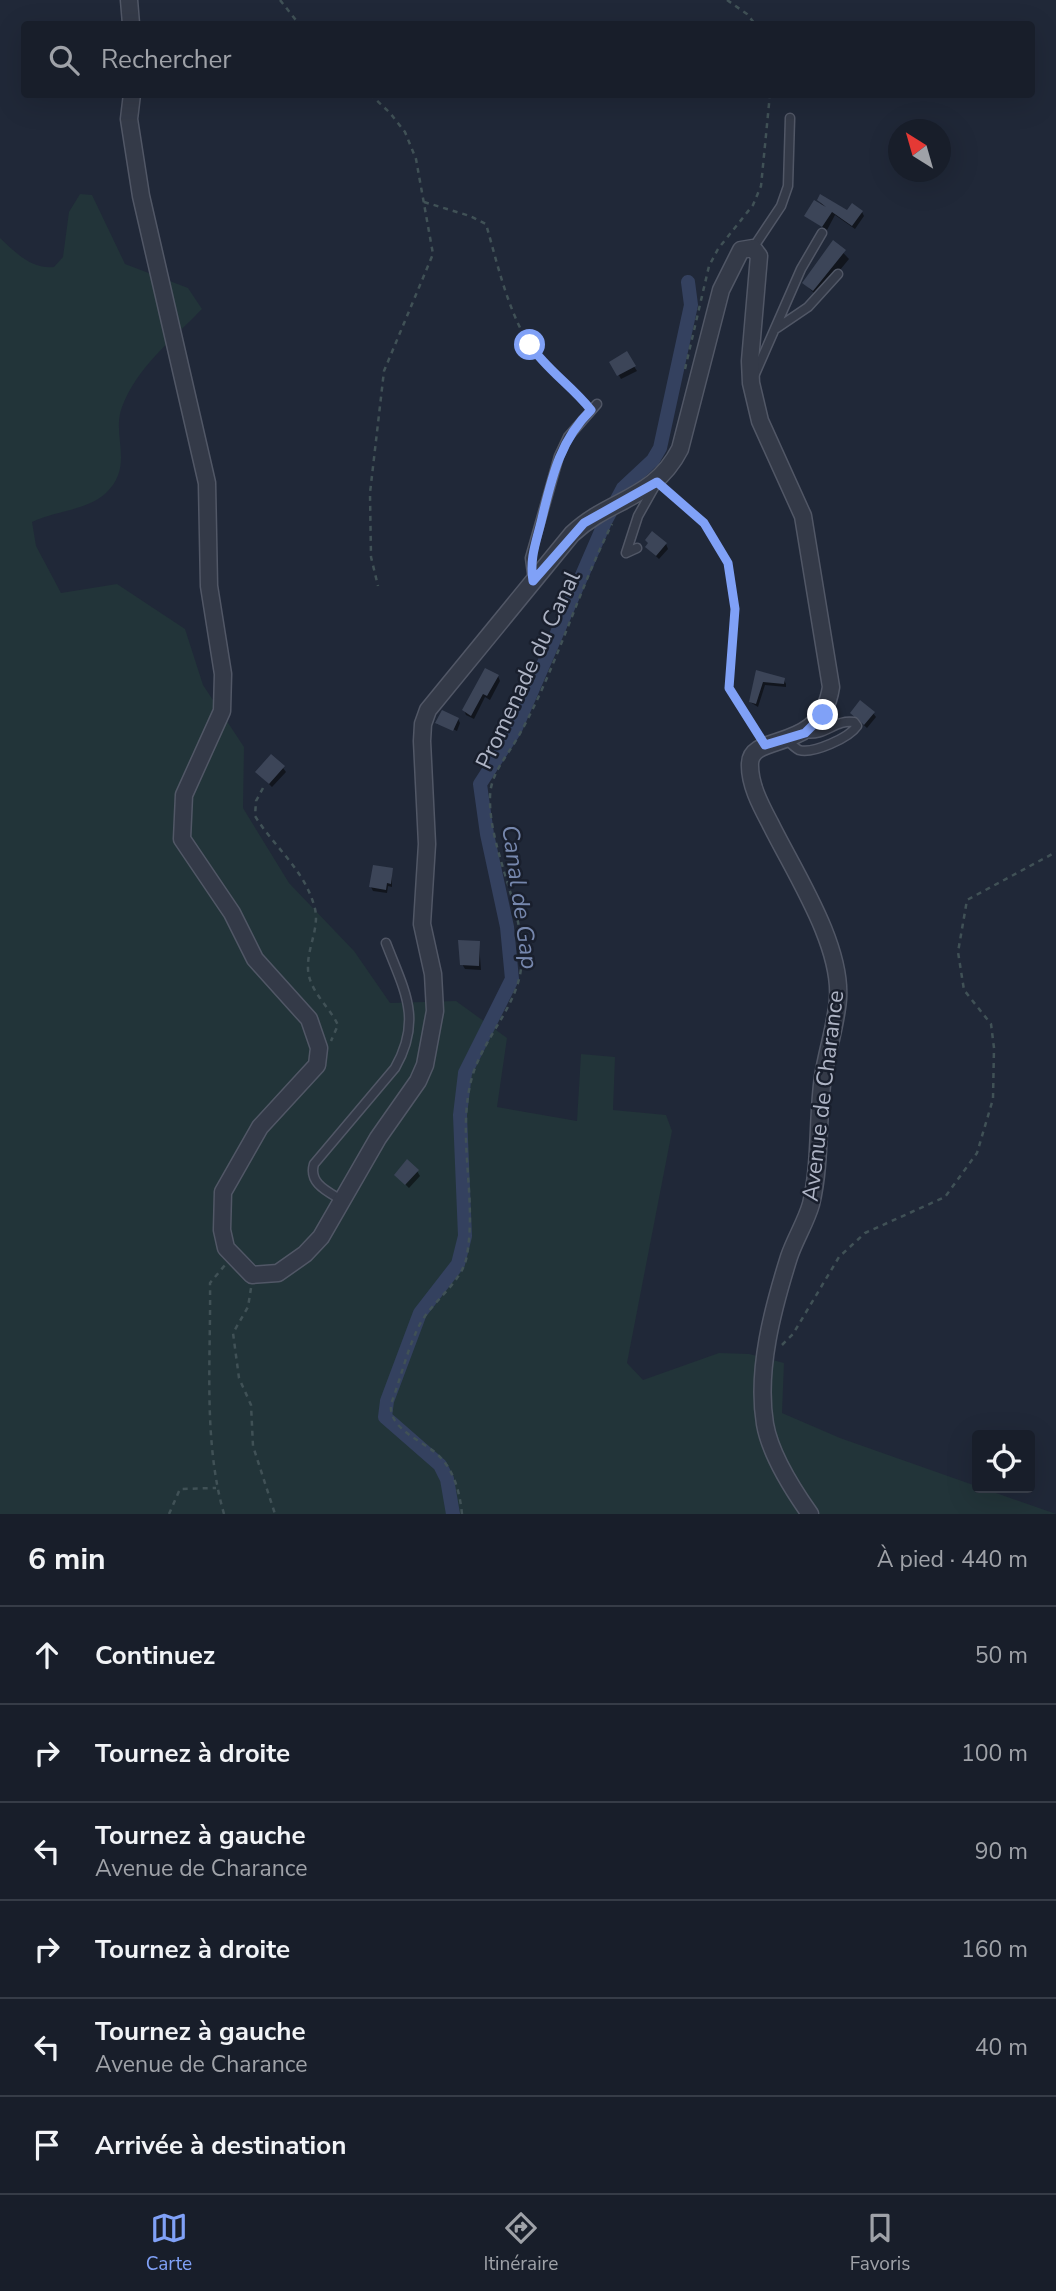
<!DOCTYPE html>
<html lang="fr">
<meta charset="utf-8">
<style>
:root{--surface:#181e2a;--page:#212732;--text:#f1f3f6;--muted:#9fa2a8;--line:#363c47;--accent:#80a1f7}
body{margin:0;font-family:"Nunito Sans",sans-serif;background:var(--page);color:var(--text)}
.controls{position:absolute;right:21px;bottom:21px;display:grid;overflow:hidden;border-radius:7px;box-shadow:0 7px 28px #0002}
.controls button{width:63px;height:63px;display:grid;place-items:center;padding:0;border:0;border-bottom:2px solid var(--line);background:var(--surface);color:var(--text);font:35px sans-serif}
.compass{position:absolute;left:888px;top:119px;width:63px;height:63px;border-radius:50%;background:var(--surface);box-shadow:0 7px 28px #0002;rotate:323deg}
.stop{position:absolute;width:21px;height:21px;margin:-16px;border:5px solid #80a1f7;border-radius:50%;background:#fff}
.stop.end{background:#80a1f7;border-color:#fff;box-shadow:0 2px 7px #0008}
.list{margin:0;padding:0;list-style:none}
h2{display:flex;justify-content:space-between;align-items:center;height:91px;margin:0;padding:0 28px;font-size:30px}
h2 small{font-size:23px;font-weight:400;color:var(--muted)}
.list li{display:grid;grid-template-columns:46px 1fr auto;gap:21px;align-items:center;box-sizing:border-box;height:98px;padding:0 28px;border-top:2px solid var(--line)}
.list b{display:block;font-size:26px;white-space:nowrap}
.list p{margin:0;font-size:23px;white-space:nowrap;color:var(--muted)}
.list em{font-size:23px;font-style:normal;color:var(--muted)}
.icon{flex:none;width:38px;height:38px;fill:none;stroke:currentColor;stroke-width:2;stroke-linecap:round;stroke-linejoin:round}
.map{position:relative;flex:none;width:1056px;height:1514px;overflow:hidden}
.search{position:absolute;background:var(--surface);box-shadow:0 7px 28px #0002;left:21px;right:21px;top:21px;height:77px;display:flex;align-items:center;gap:18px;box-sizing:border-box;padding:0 24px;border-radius:7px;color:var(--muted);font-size:26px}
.sheet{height:679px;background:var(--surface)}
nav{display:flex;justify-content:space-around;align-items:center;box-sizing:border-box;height:98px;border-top:2px solid var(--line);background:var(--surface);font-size:19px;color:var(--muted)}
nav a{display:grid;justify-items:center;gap:4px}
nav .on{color:var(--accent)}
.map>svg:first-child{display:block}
</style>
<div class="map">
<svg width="1056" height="1514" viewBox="0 0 1056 1514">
<rect width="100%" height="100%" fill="#202838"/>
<path fill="#223439" d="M80,194l12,1 33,69 63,24 14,21c-29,30 -65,58 -80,98 -11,29 13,58 -16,86 -18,17 -51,18 -74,29l4,24 25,47 56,-9 68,45 18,56 41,62 -1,61 46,75 65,68 36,52 66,-2 51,37 -10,69 80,14 4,-67 34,3 -2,53 53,5 6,16 -45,232 16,17 76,-27 30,1 35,9 -2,50 58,25 216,76h-1056v-1276c16,15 31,31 54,29l9,-10 6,-45z"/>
<path fill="#0007" d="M819,200l29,12h14l2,4 -9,13 -20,-14 -8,15 -21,-14 16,-9z
M833,242l16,17 -31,38 -14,-14z
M626,354l11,17 -16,8 -9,-16z
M666,544l2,5 -9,10 -12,-11z
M757,673l27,7 2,4v3l-21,-2 -7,22 -8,-5z
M498,676l2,5 -10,19 -5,-3 -11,22 -8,-4 -2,-5z
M443,712l15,7 2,4 -3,8 -19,-9v3l-1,-2z
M873,713l3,4 -9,11 -15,-14z
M283,768l3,4 -14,15 -15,-15z
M392,870v17l-4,-1 -1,7 -14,-2 -2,-4z
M479,943l2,27 -16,-1 -3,-5z
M417,1171l3,5 -11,12 -13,-13z"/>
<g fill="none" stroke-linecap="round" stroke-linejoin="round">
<path stroke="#34415f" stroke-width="14" d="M453,1514l-6,-35 -7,-14 -55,-48 2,-16 33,-88 38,-49 7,-28 -5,-121 5,-42 47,-94 -5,-52 -20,-93 -7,-50 35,-54 90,-208 18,-34 30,-28 7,-12 31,-143 -3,-23"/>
</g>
<path fill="#3c4558" d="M820,194l27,16 5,-7 11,8 -11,15 -20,-14 -10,15 -18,-11 10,-16 12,7 -9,-7z
M833,240l13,10 -33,41 -11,-8z
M627,351l9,15 -19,10 -8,-14z
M652,531l15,12 -11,13 -11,-9 3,-4 -3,-3z
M485,668l14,7 -12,21 -4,-2 -12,22 -9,-6z
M756,670l29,8 -1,6 -21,-2 -7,22 -7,-2z
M860,700l15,12 -11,13 -14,-12z
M442,710l17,8 -6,13 -18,-8z
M271,754l14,12 -16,18 -14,-12z
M373,865l20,3 -2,16 -4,-1 -1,7 -17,-3z
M458,940l22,1 -1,25 -19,-1z
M407,1159l12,11 -14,15 -11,-10z"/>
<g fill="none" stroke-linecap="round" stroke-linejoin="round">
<g stroke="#515766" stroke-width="11">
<path id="service" d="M753,248l28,-42 7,-20 2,-68
M777,328l31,-21 30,-33
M755,374l46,-105 21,-36
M637,548l-11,5 12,-37 18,-32
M533,581l-3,-23 29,-102 9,-19 29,-33
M786,739c3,3 9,9 13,11 14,4 50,-12 58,-24l-3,-4c-19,-3 -29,15 -49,11
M343,1201c-14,-9 -35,-17 -29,-37l81,-96c28,-49 9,-78 -9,-125"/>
</g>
<g stroke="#515766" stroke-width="19">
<path id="minor" d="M129,0l2,24
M132,94l-3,25 12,77 66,287 2,103 14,88 -1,37 -38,84 -2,44 50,74 23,46 54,60 10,29 -2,17 -57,62 -37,65 -1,38 4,18 26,27 26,-2 27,-19 16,-17 57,-99 40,-57 7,-16 10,-54 -2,-37 -11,-50 5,-80 -5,-103 1,-17 5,-14 144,-176c38,-36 82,-34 108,-85l41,-159 20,-40 12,-2 6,8 -9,105 1,22 9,38 43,95 28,171c-10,67 -80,45 -81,76 -1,21 11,43 20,60 24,49 72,121 68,176 -2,26 -11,52 -15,78 -6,41 -2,86 -12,127 -5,18 -16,35 -22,53 -16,51 -33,113 -24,167 5,29 28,66 45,90"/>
</g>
<path stroke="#405156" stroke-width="2.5" stroke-dasharray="5 5" stroke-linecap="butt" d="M280,0l19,24
M727,0l20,14 8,10
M370,94l20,19 15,19 11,27 17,95 -49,117 -14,122 1,64 7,29
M424,202l46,14 16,8c13,45 25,103 57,139 13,15 30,25 43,41
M685,369l24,-103 9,-17 35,-44 8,-19 9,-92
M666,489l38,34 24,40 7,46 -6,79 29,45
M263,788l-7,13 -1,15c19,31 48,52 59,89 7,22 -7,41 -6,64 1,22 21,37 30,56l-7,16
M251,1288l-3,19 -15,26 6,45 12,27 2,41 22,68
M782,1345l11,-11 46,-77 26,-24 80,-36 32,-44 16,-54 1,-51 -3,-24 -27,-34 -6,-38 9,-52 89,-48
M169,1514l11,-25 36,-1
M224,1514c-21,-73 -13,-155 -14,-231l15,-18
M462,1514c-2,-20 -7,-41 -21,-56 -15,-17 -53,-27 -50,-54 10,-26 16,-55 29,-80 13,-24 43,-42 47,-69 10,-58 -10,-117 4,-174 9,-38 41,-68 49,-106 11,-56 -31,-120 -30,-177 0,-24 16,-40 28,-61 38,-67 59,-144 94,-213"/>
<use href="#service" stroke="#343a48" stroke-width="8"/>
<use href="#minor" stroke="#343a48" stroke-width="16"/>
</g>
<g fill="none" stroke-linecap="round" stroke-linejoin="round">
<path stroke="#80a1f7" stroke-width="9" d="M530,345c17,25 42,41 61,65 -31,30 -39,67 -49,108 -5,22 -13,40 -9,63l51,-58 73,-41 47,41 24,40 7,46 -6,79 36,57 40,-12 18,-18"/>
</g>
<g text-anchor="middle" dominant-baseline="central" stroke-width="5" stroke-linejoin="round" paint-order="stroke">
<g font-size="23" fill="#aeb4c5" stroke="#191f2d">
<text transform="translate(528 670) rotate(-65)">Promenade du Canal</text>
<text transform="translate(823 1096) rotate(-83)">Avenue de Charance</text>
</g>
<g font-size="24" font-style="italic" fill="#7687ad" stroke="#191f2d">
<text transform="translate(520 897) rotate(82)">Canal de Gap</text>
</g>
</g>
</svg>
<div class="controls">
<button><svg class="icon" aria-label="locate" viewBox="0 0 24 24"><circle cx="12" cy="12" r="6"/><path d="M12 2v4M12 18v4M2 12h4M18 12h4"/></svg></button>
</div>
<svg class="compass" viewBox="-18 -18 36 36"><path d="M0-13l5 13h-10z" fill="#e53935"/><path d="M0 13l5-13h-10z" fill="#9fa2a8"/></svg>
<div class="stop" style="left:530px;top:345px"></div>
<div class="stop end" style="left:823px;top:715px"></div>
<div class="search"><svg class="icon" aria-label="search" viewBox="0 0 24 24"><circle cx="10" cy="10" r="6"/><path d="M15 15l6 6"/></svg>Rechercher</div>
</div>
<section class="sheet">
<h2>6 min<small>À pied · 440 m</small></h2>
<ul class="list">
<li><svg class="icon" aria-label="ahead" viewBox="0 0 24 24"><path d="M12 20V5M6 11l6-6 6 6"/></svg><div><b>Continuez</b></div><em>50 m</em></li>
<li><svg class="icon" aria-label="right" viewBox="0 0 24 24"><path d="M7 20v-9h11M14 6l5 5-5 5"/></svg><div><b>Tournez à droite</b></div><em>100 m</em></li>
<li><svg class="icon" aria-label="left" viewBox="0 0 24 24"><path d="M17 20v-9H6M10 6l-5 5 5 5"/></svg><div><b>Tournez à gauche</b><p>Avenue de Charance</p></div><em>90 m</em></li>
<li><svg class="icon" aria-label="right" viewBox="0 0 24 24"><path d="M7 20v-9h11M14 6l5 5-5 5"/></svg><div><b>Tournez à droite</b></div><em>160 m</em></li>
<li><svg class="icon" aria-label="left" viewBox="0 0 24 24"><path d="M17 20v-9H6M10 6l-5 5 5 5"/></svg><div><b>Tournez à gauche</b><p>Avenue de Charance</p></div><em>40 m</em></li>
<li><svg class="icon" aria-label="arrive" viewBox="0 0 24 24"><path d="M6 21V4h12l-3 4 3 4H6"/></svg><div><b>Arrivée à destination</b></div></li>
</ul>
</section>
<nav>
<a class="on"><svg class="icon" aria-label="map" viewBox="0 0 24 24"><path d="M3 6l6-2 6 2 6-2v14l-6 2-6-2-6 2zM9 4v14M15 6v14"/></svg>Carte</a>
<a><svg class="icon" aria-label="directions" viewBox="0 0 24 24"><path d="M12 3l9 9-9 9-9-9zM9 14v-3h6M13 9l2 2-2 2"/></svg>Itinéraire</a>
<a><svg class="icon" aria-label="saved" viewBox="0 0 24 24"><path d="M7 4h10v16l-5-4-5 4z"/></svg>Favoris</a>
</nav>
